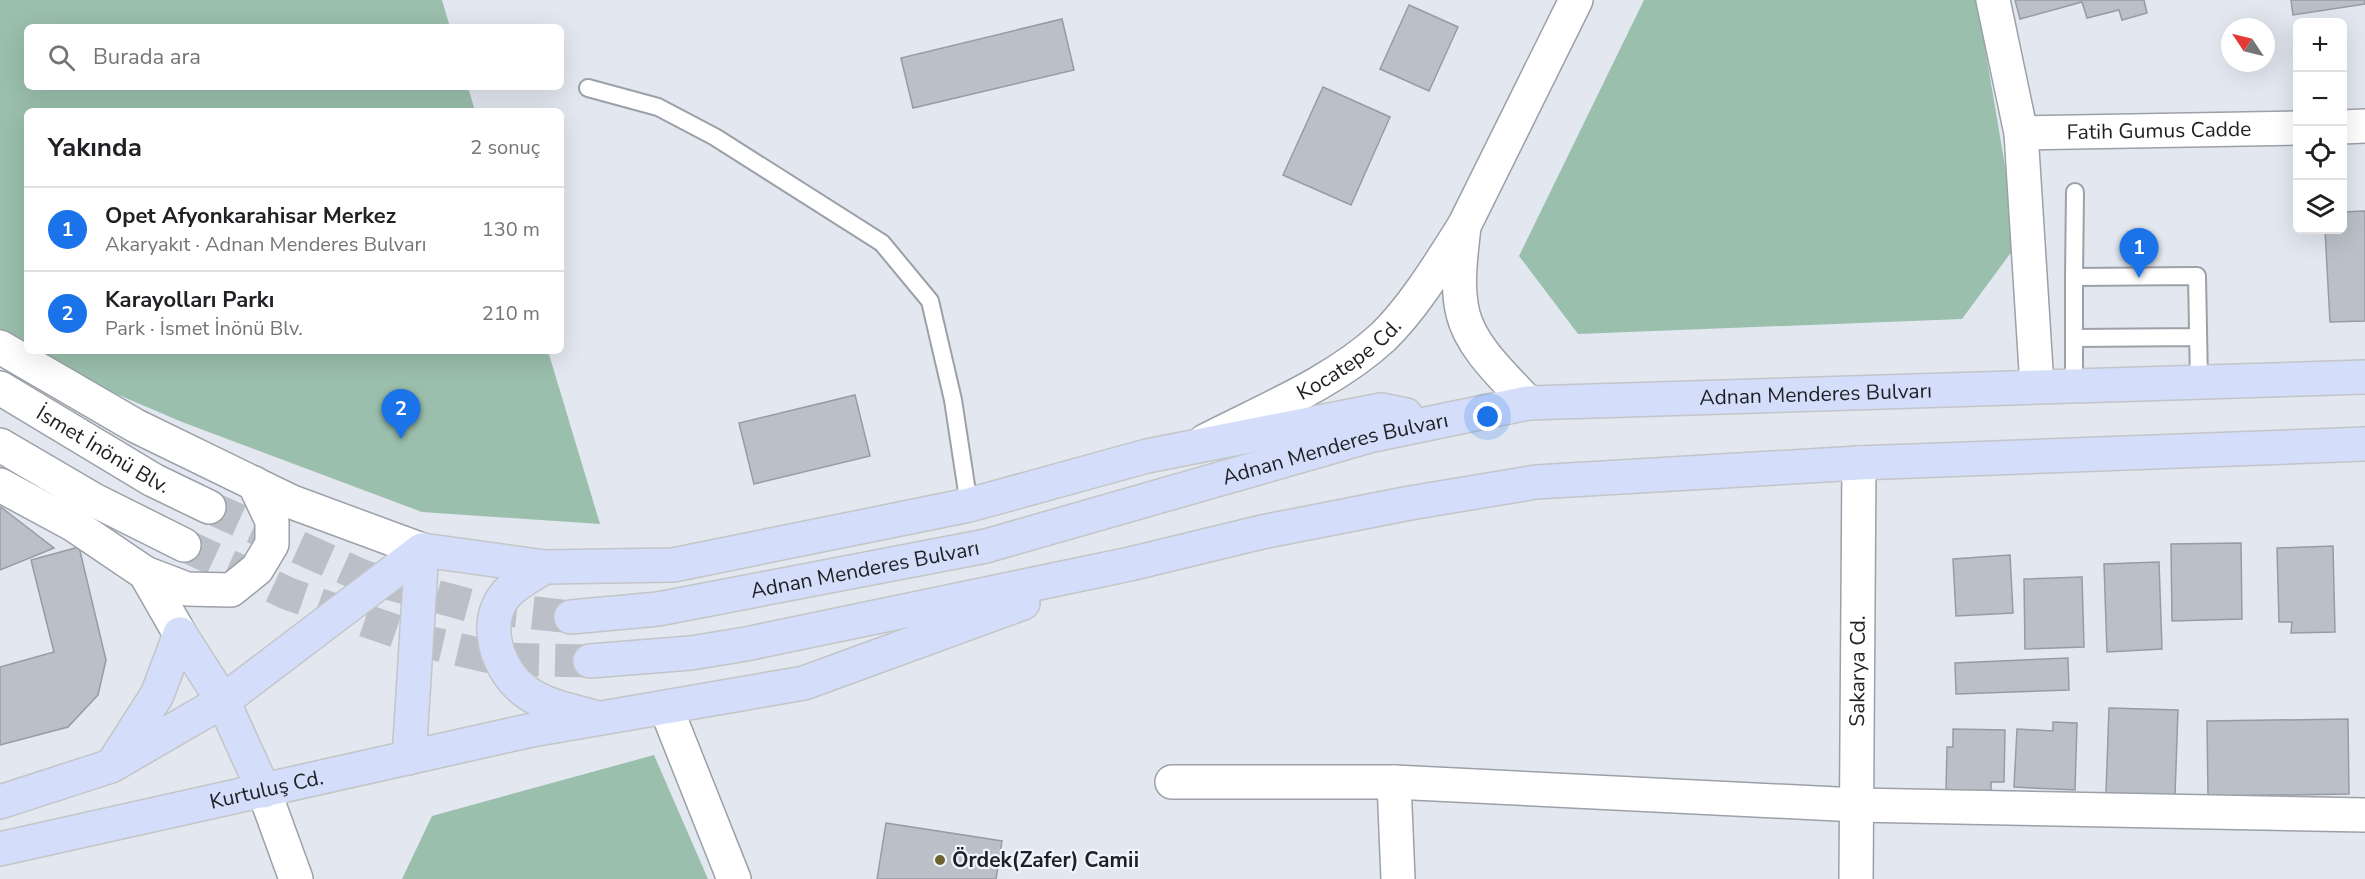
<!DOCTYPE html>
<html lang="tr">
<meta charset="utf-8">
<style>
:root{--surface:#fff;--page:#f6f6f6;--text:#202124;--muted:#757577;--line:#e0e0e0;--accent:#1a73e8}
body{margin:0;font-family:"Nunito Sans",sans-serif;background:var(--page);color:var(--text)}
.controls{position:absolute;right:18px;top:18px;display:grid;overflow:hidden;border-radius:9px;box-shadow:0 6px 24px #0002}
.controls button{width:54px;height:54px;display:grid;place-items:center;padding:0;border:0;border-bottom:2px solid var(--line);background:var(--surface);color:var(--text);font:30px sans-serif}
.compass{position:absolute;left:2221px;top:18px;width:54px;height:54px;border-radius:50%;background:var(--surface);box-shadow:0 6px 24px #0002;rotate:305deg}
.you{position:absolute;left:1488px;top:417px;width:21px;height:21px;margin:-15px;border:4px solid #fff;border-radius:50%;background:#1a73e8;box-shadow:0 0 0 9px #1a73e833}
.badge{display:grid;place-items:center;width:39px;height:39px;border-radius:50%;background:var(--accent);color:#fff;font-size:20px;font-weight:700}
.pin{position:absolute;translate:-50% -50px;filter:drop-shadow(0 2px 3px #0008)}
.pin::after{content:'';position:absolute;top:32px;width:21px;height:18px;background:inherit;clip-path:polygon(0 0,100% 0,50% 100%)}
.list{margin:0;padding:0;list-style:none}
h2{display:flex;justify-content:space-between;align-items:center;height:78px;margin:0;padding:0 24px;font-size:26px}
h2 small{font-size:20px;font-weight:400;color:var(--muted)}
.list li{display:grid;grid-template-columns:39px 1fr auto;gap:18px;align-items:center;box-sizing:border-box;height:84px;padding:0 24px;border-top:2px solid var(--line)}
.list b{display:block;font-size:22px;white-space:nowrap}
.list p{margin:0;font-size:20px;white-space:nowrap;color:var(--muted)}
.list em{font-size:20px;font-style:normal;color:var(--muted)}
.icon{flex:none;width:33px;height:33px;fill:none;stroke:currentColor;stroke-width:2;stroke-linecap:round;stroke-linejoin:round}
.map{position:relative;flex:none;width:2365px;height:879px;overflow:hidden}
.search{position:absolute;background:var(--surface);box-shadow:0 6px 24px #0002;left:24px;top:24px;width:540px;height:66px;display:flex;align-items:center;gap:15px;box-sizing:border-box;padding:0 21px;border-radius:9px;color:var(--muted);font-size:22px}
.panel{position:absolute;background:var(--surface);box-shadow:0 6px 24px #0002;left:24px;top:108px;width:540px;height:246px;border-radius:9px}
.map>svg:first-child{display:block}
</style>
<div class="map">
<svg width="2365" height="879" viewBox="0 0 2365 879">
<rect width="100%" height="100%" fill="#e2e7f0"/>
<path fill="#9abfac" d="M0,0h442l8,27h-423v60h441l7,24h-448v240l-27,-13z
M1644,0h333l41,243 -56,76 -384,15 -59,-78z
M27,351h521l52,173 -178,-12 -240,-90 -75,-32z
M654,755l54,124h-306l30,-63z"/>
<path fill="#bbc0c8" stroke="#979ba4" stroke-width="1.5" d="M2015,0h129l3,13 -25,7 -3,-10 -32,8 -5,-16 -62,17z
M2291,0h74v4l-72,11z
M1409,5l49,22 -29,64 -49,-22z
M1062,19l12,51 -161,38 -12,-50z
M1323,87l67,30 -39,88 -68,-30z
M2365,211v110l-35,1 -5,-92h17v-18z
M855,395l15,61 -116,28 -15,-61z
M0,507l2,1 52,40 -54,22z
M2241,543l1,76 -70,2 -1,-77z
M2333,546l2,86 -44,1 1,-11h-13l-2,-74z
M79,547l27,113 -8,35 -30,32 -68,18v-78l54,-15 -23,-92z
M2010,555l3,58 -57,3 -3,-57z
M2159,562l3,87 -55,3 -3,-88z
M2082,577l2,70 -59,2 -1,-70z
M2068,658l1,32 -113,4 -1,-31z
M2109,708l69,2 -3,85 -69,-2z
M2348,719l1,75 -141,2 -1,-75z
M2053,722l24,1 -2,67 -61,-3 3,-58 36,2z
M1953,729l52,1 -1,52h-13v10l-45,-1 1,-44h6z
M886,823l116,18 -6,38h-119z"/>
<g fill="none" stroke-linecap="round" stroke-linejoin="round">
<path stroke="#bbbfc7" stroke-width="33" stroke-dasharray="33 16" stroke-linecap="butt" d="M209,507l156,70 107,29 99,11
M184,545l105,49 138,48 72,17 91,2"/>
<g stroke="#9ca0a8" stroke-width="20">
<path id="service" d="M588,88l70,19 57,30 167,106 48,58 23,99 16,105
M2074,277l1,-85
M2075,338l123,-1
M2074,385v-108l123,-1 2,106"/>
</g>
<g stroke="#9ca0a8" stroke-width="36">
<g id="minor">
<path d="M1993,0l28,133 16,253"/>
<path d="M2342,127l23,-1"/>
<path id="s1" d="M2021,133l277,-5"/>
<path d="M666,708l68,171"/>
<path d="M1172,782h222l463,23 508,10"/>
<path d="M1394,782l4,97"/>
<path d="M264,791l32,88"/>
</g>
</g>
<g stroke="#9ca0a8" stroke-width="36">
<g id="secondary">
<path d="M1464,226l112,-226"/>
<path d="M0,347l136,79 156,76 130,48"/>
<path id="s2" d="M0,388l153,92 56,27"/>
<path id="s3" d="M1205,441c60,-31 128,-58 178,-104 31,-30 58,-75 81,-111 -3,29 -8,59 -1,88 9,35 42,63 65,89"/>
<path d="M0,445l94,55 90,45"/>
<path d="M0,485l74,40 71,48 35,61"/>
<path d="M145,573l42,16 44,1 26,-21 15,-25v-23l-18,-38"/>
<path id="s4" d="M1856,879l3,-416"/>
</g>
</g>
<g stroke="#c4c5c6" stroke-width="36">
<g id="primary">
<path d="M545,567c-13,8 -27,15 -38,26 -26,29 -10,77 18,98 19,15 46,19 69,26"/>
<path id="s5" d="M571,617l87,-8 328,-63 387,-111 155,-32 837,-26"/>
<path d="M180,634l43,67 41,90"/>
<path d="M590,661l101,-8 55,-9 384,-80 132,-32 148,-29 126,-21 323,-19 506,-19"/>
<path d="M409,758l13,-208"/>
<path d="M116,759l41,-64 23,-61"/>
<path d="M0,802l111,-36 112,-65 199,-151 123,17 128,-2 296,-60 178,-49 234,-46 25,5"/>
<path id="s6" d="M0,849l532,-119 272,-47 219,-80"/>
</g>
</g>
<use href="#service" stroke="#fff" stroke-width="16"/>
<use href="#minor" stroke="#fff" stroke-width="33"/>
<use href="#secondary" stroke="#fff" stroke-width="33"/>
<use href="#primary" stroke="#d4ddfa" stroke-width="33"/>
</g>
<circle fill="#6c622f" stroke="#f0f4fd" stroke-width="2" cx="940" cy="860" r="6"/>
<g text-anchor="middle" dominant-baseline="central" stroke-width="4.5" stroke-linejoin="round" paint-order="stroke">
<g font-size="21" fill="#1e2023" stroke="#f0f4fd">
<text stroke="none"><textPath href="#s1" startOffset="138">Fatih Gumus Cadde</textPath></text>
<text stroke="none"><textPath href="#s3" startOffset="166">Kocatepe Cd.</textPath></text>
<text stroke="none"><textPath href="#s5" startOffset="1270">Adnan Menderes Bulvarı</textPath></text>
<text stroke="none"><textPath href="#s2" startOffset="120">İsmet İnönü Blv.</textPath></text>
<text stroke="none"><textPath href="#s5" startOffset="784">Adnan Menderes Bulvarı</textPath></text>
<text stroke="none"><textPath href="#s5" startOffset="298">Adnan Menderes Bulvarı</textPath></text>
<text stroke="none"><textPath href="#s4" startOffset="208">Sakarya Cd.</textPath></text>
<text stroke="none"><textPath href="#s6" startOffset="273">Kurtuluş Cd.</textPath></text>
</g>
<g font-size="21" font-weight="bold" fill="#1e2023" stroke="#f0f4fd" text-anchor="start">
<text x="952" y="860">Ördek(Zafer) Camii</text>
</g>
</g>
</svg>
<div class="controls">
<button>+</button>
<button>−</button>
<button><svg class="icon" aria-label="locate" viewBox="0 0 24 24"><circle cx="12" cy="12" r="6"/><path d="M12 2v4M12 18v4M2 12h4M18 12h4"/></svg></button>
<button><svg class="icon" aria-label="layers" viewBox="0 0 24 24"><path d="M12 4l9 5-9 5-9-5zM3 14l9 5 9-5"/></svg></button>
</div>
<svg class="compass" viewBox="-18 -18 36 36"><path d="M0-13l5 13h-10z" fill="#e53935"/><path d="M0 13l5-13h-10z" fill="#757577"/></svg>
<div class="you"></div>
<div class="pin badge" style="left:2139px;top:278px">1</div>
<div class="pin badge" style="left:401px;top:439px">2</div>
<div class="search"><svg class="icon" aria-label="search" viewBox="0 0 24 24"><circle cx="10" cy="10" r="6"/><path d="M15 15l6 6"/></svg>Burada ara</div>
<section class="panel">
<h2>Yakında<small>2 sonuç</small></h2>
<ul class="list">
<li><span class="badge">1</span><div><b>Opet Afyonkarahisar Merkez</b><p>Akaryakıt · Adnan Menderes Bulvarı</p></div><em>130 m</em></li>
<li><span class="badge">2</span><div><b>Karayolları Parkı</b><p>Park · İsmet İnönü Blv.</p></div><em>210 m</em></li>
</ul>
</section>
</div>
